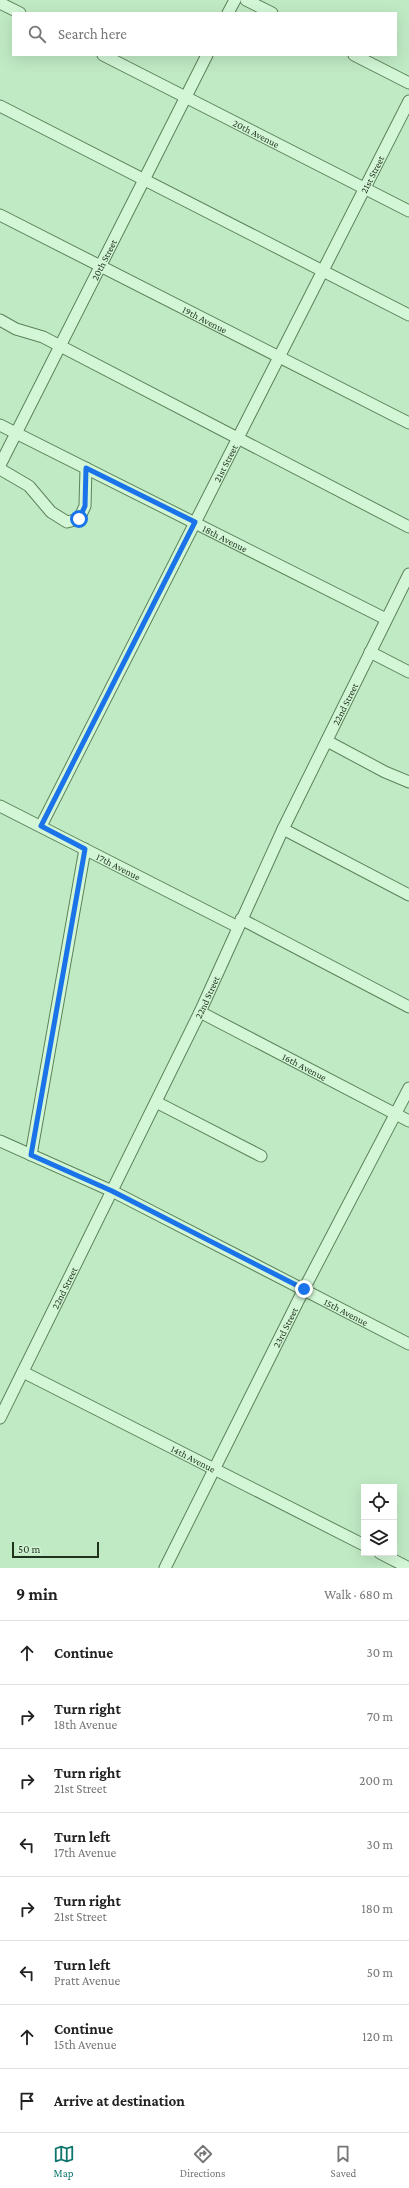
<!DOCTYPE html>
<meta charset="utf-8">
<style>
:root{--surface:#fff;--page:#f6f6f6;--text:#222;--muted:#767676;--line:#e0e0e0;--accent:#0f766e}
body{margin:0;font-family:"Crimson Pro",serif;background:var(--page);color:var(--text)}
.controls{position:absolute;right:12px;bottom:12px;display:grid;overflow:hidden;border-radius:0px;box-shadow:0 4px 16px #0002}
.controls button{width:36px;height:36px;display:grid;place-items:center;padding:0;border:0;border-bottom:1px solid var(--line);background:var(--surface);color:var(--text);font:20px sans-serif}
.scale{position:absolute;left:12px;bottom:10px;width:87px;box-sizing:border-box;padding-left:4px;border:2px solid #1f321d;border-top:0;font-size:11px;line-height:14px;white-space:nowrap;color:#1f321d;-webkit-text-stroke:3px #cff2d2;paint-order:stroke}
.stop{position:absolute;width:12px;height:12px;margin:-9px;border:3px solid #1a73e8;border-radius:50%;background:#fff}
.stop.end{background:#1a73e8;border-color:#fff;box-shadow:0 1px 4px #0008}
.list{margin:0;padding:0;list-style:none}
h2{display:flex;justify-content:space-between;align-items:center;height:52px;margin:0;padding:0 16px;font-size:17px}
h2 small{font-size:13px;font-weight:400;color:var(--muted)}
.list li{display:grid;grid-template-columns:26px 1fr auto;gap:12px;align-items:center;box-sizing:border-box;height:64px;padding:0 16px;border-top:1px solid var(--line)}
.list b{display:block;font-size:15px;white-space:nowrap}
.list p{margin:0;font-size:13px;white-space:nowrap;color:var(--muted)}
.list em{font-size:13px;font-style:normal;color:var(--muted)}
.icon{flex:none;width:22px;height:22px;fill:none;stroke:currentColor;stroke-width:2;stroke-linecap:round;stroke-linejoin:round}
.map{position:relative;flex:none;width:409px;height:1568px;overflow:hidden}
.search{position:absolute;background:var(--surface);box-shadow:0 4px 16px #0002;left:12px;right:12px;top:12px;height:44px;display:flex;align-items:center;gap:10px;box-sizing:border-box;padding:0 14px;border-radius:0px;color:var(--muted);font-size:15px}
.sheet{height:564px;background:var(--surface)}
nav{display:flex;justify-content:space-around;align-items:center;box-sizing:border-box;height:56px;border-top:1px solid var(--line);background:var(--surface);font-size:11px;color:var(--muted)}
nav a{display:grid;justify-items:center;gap:2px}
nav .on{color:var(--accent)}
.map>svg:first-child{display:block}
</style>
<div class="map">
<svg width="409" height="1568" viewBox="0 0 409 1568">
<rect width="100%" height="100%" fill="#c0eac4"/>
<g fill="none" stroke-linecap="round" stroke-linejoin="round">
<g stroke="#5c8259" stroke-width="13">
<g id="minor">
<path d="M246,0l26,13"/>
<path d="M0,3l20,10"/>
<path d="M228,13l7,-13"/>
<path id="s1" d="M103,55l306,156"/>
<path d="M354,55l55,28"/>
<path d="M0,106l409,209"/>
<path id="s2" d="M0,215l409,208"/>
<path d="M0,320l16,9 27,8 366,190"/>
<path id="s3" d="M0,425l386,194"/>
<path id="s4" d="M0,465l207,-410"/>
<path d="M0,469l29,17 22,26 16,10 12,-3 6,-13 1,-38"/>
<path d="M370,652l39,20"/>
<path d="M327,741l58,31 24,10"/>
<path id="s5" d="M0,806l238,121"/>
<path id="s6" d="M41,826l368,-725"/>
<path d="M283,829l126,66"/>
<path d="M241,919l168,88"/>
<path id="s7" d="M200,1012l209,109"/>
<path d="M156,1102l105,54"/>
<path id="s8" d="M0,1141l112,50 297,153"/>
<path d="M31,1155l54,-306"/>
<path id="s9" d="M23,1372l341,173"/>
<path id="s10" d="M0,1418l200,-406 83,-183 126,-255"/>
<path d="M380,1553l29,15"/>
<path id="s11" d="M165,1568l139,-279 105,-201"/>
</g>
</g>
<use href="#minor" stroke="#d2f6d6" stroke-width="11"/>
</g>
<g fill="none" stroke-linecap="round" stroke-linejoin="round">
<path stroke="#1a73e8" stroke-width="5" d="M79,519l6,-13 1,-38 109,54 -154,304 44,23 -54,306 81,36 192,98"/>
</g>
<g text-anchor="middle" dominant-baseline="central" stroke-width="3" stroke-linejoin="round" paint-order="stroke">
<g font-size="10" fill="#1f321d" stroke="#cff2d2">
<text stroke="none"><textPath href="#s1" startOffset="172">20th Avenue</textPath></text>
<text stroke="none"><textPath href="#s6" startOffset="731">21st Street</textPath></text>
<text stroke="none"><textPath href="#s4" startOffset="230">20th Street</textPath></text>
<text stroke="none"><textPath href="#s2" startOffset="230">19th Avenue</textPath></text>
<text stroke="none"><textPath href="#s6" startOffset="407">21st Street</textPath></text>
<text stroke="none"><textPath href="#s3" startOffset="252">18th Avenue</textPath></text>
<text stroke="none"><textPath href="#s10" startOffset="793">22nd Street</textPath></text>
<text stroke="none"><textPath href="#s5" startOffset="133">17th Avenue</textPath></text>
<text stroke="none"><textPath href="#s10" startOffset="469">22nd Street</textPath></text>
<text stroke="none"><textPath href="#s7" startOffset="118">16th Avenue</textPath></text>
<text stroke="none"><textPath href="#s10" startOffset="145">22nd Street</textPath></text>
<text stroke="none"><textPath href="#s8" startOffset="386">15th Avenue</textPath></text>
<text stroke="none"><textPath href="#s11" startOffset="269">23rd Street</textPath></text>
<text stroke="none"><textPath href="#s9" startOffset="191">14th Avenue</textPath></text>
</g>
</g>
</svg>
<div class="controls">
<button><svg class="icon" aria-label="locate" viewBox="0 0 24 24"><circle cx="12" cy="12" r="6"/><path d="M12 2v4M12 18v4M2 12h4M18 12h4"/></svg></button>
<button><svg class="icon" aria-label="layers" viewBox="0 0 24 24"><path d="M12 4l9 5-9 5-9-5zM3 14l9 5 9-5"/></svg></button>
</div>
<div class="scale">50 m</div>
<div class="stop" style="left:79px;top:519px"></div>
<div class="stop end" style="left:304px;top:1289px"></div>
<div class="search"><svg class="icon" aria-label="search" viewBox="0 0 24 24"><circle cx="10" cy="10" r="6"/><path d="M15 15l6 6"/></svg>Search here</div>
</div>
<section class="sheet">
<h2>9 min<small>Walk · 680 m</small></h2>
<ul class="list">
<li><svg class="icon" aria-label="ahead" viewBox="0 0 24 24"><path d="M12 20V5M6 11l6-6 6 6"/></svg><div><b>Continue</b></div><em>30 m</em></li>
<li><svg class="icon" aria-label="right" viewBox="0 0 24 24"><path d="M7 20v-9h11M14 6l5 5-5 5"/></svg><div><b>Turn right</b><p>18th Avenue</p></div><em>70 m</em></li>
<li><svg class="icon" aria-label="right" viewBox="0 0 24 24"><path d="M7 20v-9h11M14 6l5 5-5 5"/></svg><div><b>Turn right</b><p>21st Street</p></div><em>200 m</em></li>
<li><svg class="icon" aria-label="left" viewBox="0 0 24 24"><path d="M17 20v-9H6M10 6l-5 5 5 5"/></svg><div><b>Turn left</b><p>17th Avenue</p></div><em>30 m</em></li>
<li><svg class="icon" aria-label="right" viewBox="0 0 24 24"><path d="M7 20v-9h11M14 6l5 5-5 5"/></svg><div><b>Turn right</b><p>21st Street</p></div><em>180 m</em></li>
<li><svg class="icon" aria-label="left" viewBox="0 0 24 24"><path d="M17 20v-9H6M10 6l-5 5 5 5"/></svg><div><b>Turn left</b><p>Pratt Avenue</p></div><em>50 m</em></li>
<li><svg class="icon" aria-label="ahead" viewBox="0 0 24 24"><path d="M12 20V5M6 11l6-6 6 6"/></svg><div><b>Continue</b><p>15th Avenue</p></div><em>120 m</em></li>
<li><svg class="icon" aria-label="arrive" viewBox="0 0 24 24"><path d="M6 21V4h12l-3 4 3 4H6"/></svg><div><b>Arrive at destination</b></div></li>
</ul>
</section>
<nav>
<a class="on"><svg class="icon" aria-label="map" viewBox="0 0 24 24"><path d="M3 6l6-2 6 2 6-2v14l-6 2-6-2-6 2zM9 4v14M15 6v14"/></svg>Map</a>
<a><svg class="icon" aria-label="directions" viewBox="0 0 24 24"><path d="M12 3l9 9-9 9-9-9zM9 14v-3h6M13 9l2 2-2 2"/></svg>Directions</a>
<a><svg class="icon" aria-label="saved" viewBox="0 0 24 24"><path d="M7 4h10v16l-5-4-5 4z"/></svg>Saved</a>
</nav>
